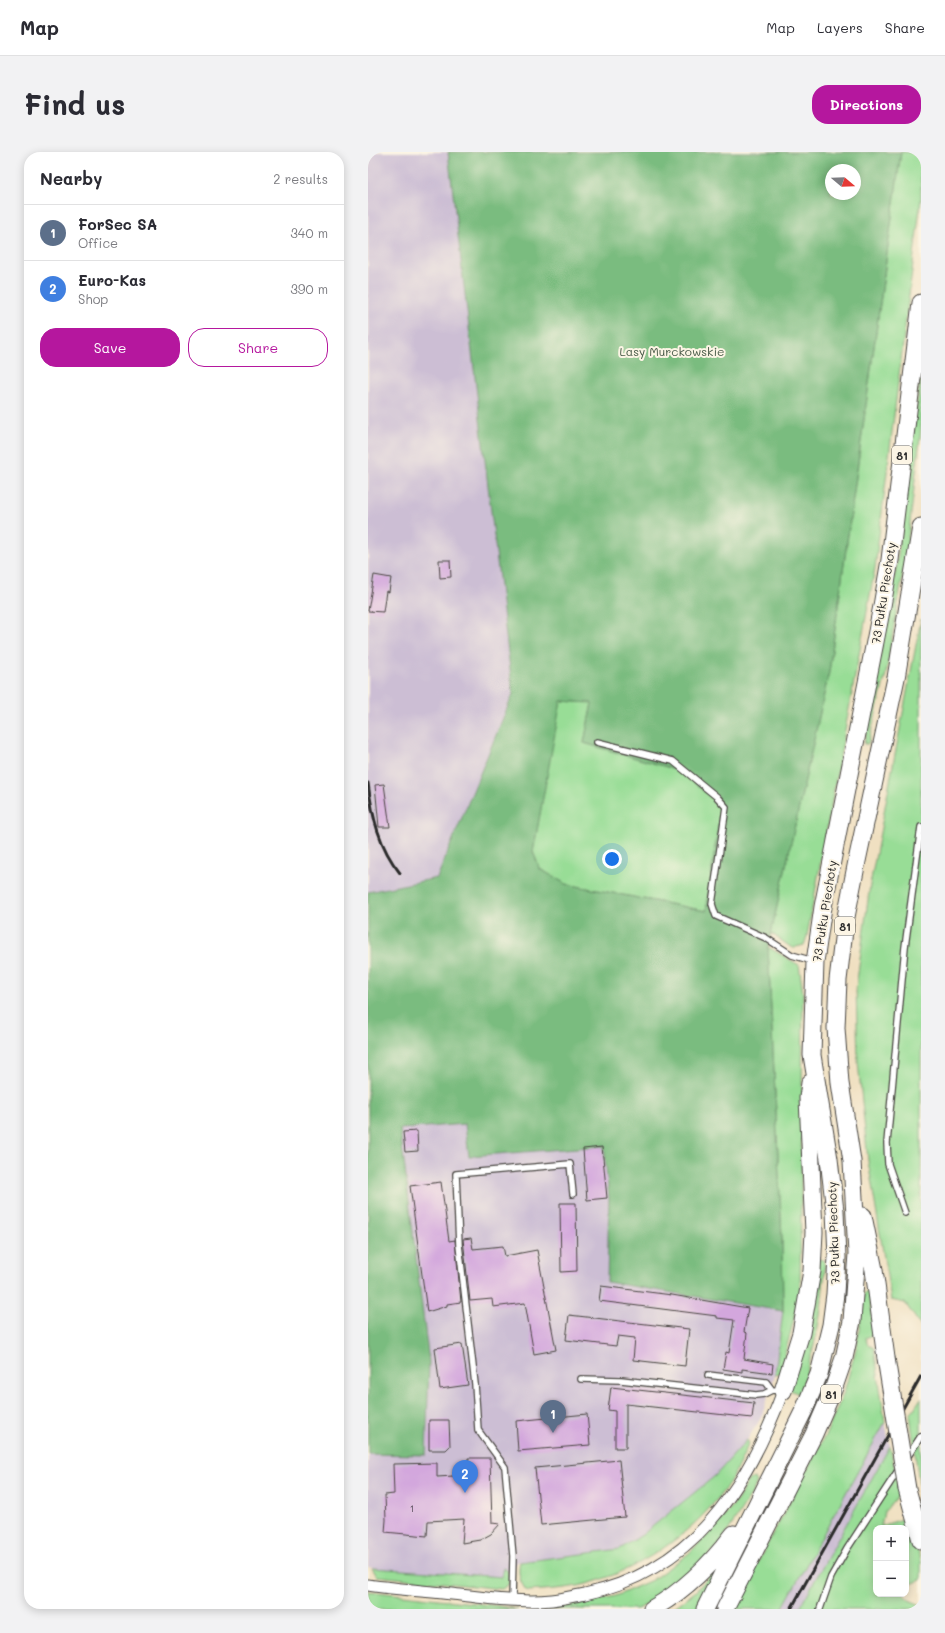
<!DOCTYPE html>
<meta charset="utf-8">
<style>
:root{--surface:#fff;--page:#f2f2f3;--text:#2b2b33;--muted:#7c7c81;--line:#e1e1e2;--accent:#b5179e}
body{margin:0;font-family:Mali,sans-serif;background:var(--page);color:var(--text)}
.controls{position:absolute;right:12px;bottom:12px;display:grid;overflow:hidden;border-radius:8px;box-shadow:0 2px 10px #0003}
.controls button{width:36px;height:36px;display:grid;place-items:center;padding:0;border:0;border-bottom:1px solid var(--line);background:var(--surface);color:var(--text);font:20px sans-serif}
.compass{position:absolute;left:457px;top:12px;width:36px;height:36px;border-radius:50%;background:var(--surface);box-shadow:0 2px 10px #0003;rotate:109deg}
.you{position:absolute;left:244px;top:707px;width:14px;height:14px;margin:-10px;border:3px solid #fff;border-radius:50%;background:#1a73e8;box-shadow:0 0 0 6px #1a73e833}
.badge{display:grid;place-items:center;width:26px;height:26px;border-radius:50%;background:var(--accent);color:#fff;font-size:13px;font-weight:700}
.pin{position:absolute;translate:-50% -33px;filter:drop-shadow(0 1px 2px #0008)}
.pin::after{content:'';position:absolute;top:21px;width:14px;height:12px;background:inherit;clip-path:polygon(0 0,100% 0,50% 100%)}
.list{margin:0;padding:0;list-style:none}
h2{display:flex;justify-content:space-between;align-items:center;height:52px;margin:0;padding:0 16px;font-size:17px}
h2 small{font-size:13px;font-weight:400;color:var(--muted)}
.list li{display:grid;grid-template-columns:26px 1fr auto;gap:12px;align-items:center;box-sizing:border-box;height:56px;padding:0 16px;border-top:1px solid var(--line)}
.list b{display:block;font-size:15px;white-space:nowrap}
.list p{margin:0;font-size:13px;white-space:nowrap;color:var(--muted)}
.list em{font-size:13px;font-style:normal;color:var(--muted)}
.actions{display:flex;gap:8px;padding:12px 16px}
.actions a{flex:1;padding:9px 0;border:1px solid var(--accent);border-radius:16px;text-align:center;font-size:14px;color:var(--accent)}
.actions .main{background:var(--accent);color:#fff}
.map{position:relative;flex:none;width:553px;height:1457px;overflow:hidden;border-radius:16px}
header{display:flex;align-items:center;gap:24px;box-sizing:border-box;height:56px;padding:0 20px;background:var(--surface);border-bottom:1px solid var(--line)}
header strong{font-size:19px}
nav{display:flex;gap:22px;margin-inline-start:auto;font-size:14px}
.intro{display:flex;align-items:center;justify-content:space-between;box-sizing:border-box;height:96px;padding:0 24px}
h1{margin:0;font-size:28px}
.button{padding:10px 18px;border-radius:16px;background:var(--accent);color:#fff;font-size:14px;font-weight:700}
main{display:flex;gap:24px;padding:0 24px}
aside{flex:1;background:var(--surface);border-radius:16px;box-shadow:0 2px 10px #0003}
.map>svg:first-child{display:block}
</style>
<header>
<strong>Map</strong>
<nav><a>Map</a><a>Layers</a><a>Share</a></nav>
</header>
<div class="intro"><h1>Find us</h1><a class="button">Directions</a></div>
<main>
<aside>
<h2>Nearby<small>2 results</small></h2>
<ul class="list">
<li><span class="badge" style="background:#5c6f8a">1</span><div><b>ForSec SA</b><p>Office</p></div><em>340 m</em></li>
<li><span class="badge" style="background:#3f7fe0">2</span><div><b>Euro-Kas</b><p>Shop</p></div><em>390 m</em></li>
</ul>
<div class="actions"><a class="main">Save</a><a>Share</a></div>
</aside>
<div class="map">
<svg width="553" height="1457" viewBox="0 0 553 1457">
<rect width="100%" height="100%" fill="#fcf5e5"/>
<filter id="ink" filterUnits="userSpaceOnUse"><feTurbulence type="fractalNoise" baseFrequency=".025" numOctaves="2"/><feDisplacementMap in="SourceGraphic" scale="8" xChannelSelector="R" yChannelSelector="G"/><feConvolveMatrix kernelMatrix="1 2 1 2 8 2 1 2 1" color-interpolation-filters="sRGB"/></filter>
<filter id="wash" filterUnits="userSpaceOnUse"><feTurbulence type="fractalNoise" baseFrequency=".012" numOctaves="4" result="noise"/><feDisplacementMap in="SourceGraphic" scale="16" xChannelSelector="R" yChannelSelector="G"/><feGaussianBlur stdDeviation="0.9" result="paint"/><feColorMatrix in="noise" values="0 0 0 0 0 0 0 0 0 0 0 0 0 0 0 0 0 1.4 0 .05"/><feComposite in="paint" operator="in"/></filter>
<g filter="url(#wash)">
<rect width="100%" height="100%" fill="#f0e0c1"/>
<path fill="#ccbed4" d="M0,0h80l65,542 -76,184 -69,14z
M97,972l4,32 135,-10 5,52 -2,84 176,29 -8,64 -14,43 -28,44 -91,73 -22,14 -103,13 -20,21 -129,-16v-113l57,1 4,-93 -29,-233z
M517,1270l5,24 -91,163h-17z"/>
<path fill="#98dd96" stroke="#628460" d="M533,0h20v47l-46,369 -68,368 -3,9 -12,3 -21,-15 58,-261z
M553,218v59l-14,119 -21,126 -18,70h-4l33,-181z
M553,467v707l-16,-23 -14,-3 -23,-139 -10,-99 -2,-74 14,-103z
M192,549l32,2 -8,40 97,28 40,35 -15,105 -140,-27 -26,-15 -7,-17z
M400,795l31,18 4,28 -3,302 -20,79 -5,1 8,-64 -1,-73z
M450,1107l6,1c2,9 0,18 -1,28 -2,36 -12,71 -24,106l-9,-4z
M501,1140l5,43 -9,3 3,7 6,3 11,74 -103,187h-49l94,-177 17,-40 13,-47 7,-52z
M553,1246v90l-1,2 -10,-75z
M379,1288l2,3c-7,15 -14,32 -24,46 -33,46 -91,85 -147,97 -16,3 -34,4 -51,5 -7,-7 -10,-20 -7,-29l100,-13 22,-14 73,-59z
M522,1294l10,48 -16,18 -3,14 25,-8 15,43v19l-15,6v-58h-30v66h27l6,6 12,5v4h-122z
M386,1326l3,3 -4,11 -34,53 -57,53 -25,11h-96l16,-1 59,-12 36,-16 36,-26 26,-25 24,-30 11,-19z
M352,1412l-22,45h-26l23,-17z
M4,1416l130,9 1,-9 5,3 1,13 -7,5 -125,-13z
M0,1439l131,15 19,3h-150z"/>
<path fill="#7abc7f" stroke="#527455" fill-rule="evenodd" d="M80,0h453l-72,520 -61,275 14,291 1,73 -176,-29 2,-84 -5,-52 -135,10 -4,-32 -65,5 29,233 -3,93 -58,-1v-562l69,-14 76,-184zM463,18h24v24h-24zM193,549l31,2 -8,40 97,28 40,35 -15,105 -140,-27 -26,-15 -7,-17z"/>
<g id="blocks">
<path fill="#d3a7dd" d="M71,408h11l1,17 -11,1z
M6,423l17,3 -2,14 -3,-1 -3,21 -15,-1z
M16,632l6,43h-11l-4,-42z
M49,979l1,20 -13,1 -2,-20z
M234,995l5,51 -20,2 -4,-51z
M73,1030l8,59 6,-1 6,62 -14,2v2l-20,6 -17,-126z
M192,1051h16l1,68 -16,1z
M103,1086l2,11 30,-3 2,10 32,-6 19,100 -22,4 -9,-51 -32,4 -1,-8 -22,2 -7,-62z
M233,1134l71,9 76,13 -4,24 3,1 -3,26 29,5 -1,9 -30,-4v3l-19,-3 3,-17 3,1 5,-33 -17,-2v-2l-118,-15z
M201,1163l120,14 -4,37 -52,-6 2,-22 -17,-2 -2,10 -50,-6z
M94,1192l6,41 -28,4 -5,-41z
M243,1235l143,16 -2,15 -126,-14v44h-11v-37l-7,-1z
M219,1262l3,31 -72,6 -2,-30z
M61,1268h20l1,26 -4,4h-17z
M100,1306h22l2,65 8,1 -9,10 -11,6 -18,3 2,-24 -36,2 -1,15 -42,-4 1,-12 -1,-25 9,-1 -1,-30 44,-1v14l32,-2z
M251,1308l6,57 -84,8 -6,-57z"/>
</g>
</g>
<g filter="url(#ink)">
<use href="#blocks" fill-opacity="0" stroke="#494642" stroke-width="1"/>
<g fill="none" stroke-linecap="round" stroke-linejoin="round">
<g stroke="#494642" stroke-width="8">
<path id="service" d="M229,590l76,19 44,36 9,10 -14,97 4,12 50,22 26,17 21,6
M537,1061l-17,-49 -1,-21 18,-196 16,-120
M340,1223l58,7 6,8
M213,1227l40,1 135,15 8,-1 8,-4 10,1
M538,1307l15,-23
M144,1449l1,-45 -8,-89 -27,-37 -3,-46 -16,-139 -3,-71 114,-10 3,30
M452,1457l11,-32 16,-28 52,-80"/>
</g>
<g stroke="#494642" stroke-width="13">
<path id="minor" d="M0,1433c28,4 56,6 84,9 34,4 67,9 100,6 11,-1 22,-4 33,-6 108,-23 162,-106 198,-203"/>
</g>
<g stroke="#494642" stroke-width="19">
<path id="primary" d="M495,1064l11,54 12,88
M415,1239l18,-58 11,-62 2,-39 -6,-134 2,-15
M539,1337l14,51
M284,1457c34,-19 59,-45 82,-75
M337,1457l99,-199 15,-36 12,-49 4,-31 2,-37 -2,-46 -6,-52 -17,-104 3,-93 8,-55 59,-301 8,-46 31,-257
M357,1457l89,-175 19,-44 11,-32 8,-37 5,-67 -5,-93 -12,-78 -4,-55 2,-48 7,-58 12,-61 39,-183 25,-151"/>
</g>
<use href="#service" stroke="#fff" stroke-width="5.5"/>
<use href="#minor" stroke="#fff" stroke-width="11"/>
<use href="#primary" stroke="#fff" stroke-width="17"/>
<path stroke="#2b2b2b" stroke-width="3" d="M0,631c4,33 11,64 32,90
M423,1457l130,-233"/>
<g stroke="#494642" stroke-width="19" stroke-linecap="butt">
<path id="primary-bridge" d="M518,1206l21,131"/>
</g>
<use href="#primary-bridge" stroke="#fff" stroke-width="17"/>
</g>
</g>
<g text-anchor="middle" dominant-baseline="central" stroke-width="4" stroke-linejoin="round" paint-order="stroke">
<g font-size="10" fill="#554a58">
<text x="44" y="1356">1</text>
</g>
<g fill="#fcf5e5" stroke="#6a6863" stroke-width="1">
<rect x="524" y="294" width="20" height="18" rx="3"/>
<rect x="467" y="765" width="20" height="18" rx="3"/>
<rect x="453" y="1233" width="20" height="18" rx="3"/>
</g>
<g font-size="11" font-weight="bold" fill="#2b2b2b">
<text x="534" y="303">81</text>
<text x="477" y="774">81</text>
<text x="463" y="1242">81</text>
</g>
<g font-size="12" fill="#465846" stroke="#fcf5e5">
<text x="304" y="199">Lasy Murckowskie</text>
</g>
<g font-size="12" fill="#2b2b2b" stroke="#fcf5e5">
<text transform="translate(515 441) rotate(-81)">73 Pułku Piechoty</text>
<text transform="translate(456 759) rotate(-81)">73 Pułku Piechoty</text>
<text transform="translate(465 1081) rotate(-92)">73 Pułku Piechoty</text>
</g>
</g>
</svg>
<div class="controls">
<button>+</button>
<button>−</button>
</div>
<svg class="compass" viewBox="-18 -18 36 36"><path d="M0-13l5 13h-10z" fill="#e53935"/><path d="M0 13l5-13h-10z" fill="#7c7c81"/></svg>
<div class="you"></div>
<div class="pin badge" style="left:185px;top:1281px;background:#5c6f8a">1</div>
<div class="pin badge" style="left:97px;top:1341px;background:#3f7fe0">2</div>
</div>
</main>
